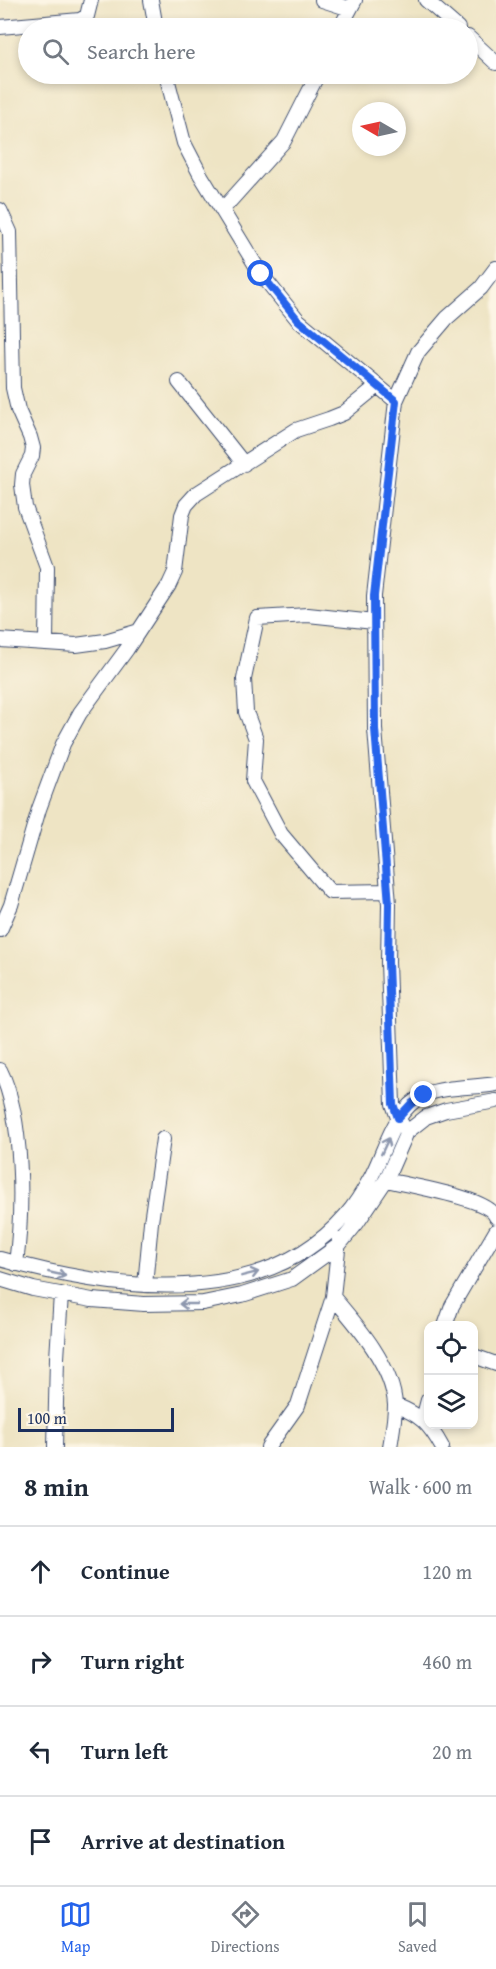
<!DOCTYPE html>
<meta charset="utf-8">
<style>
:root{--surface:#fff;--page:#f6f6f7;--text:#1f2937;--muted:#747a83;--line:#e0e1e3;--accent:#2563eb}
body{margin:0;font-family:"Gentium Book Plus",serif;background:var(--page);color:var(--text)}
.controls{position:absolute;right:18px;bottom:18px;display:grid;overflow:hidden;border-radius:12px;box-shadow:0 3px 9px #0003}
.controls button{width:54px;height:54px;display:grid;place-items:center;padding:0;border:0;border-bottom:2px solid var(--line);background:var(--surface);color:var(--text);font:30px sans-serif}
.compass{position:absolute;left:352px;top:102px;width:54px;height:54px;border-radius:50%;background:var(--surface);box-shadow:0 3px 9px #0003;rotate:279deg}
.scale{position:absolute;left:18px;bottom:15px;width:156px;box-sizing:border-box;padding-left:6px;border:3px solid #1b2f5e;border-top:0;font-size:16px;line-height:21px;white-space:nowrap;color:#1b2f5e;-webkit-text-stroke:4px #fcf5e5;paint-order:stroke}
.stop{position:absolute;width:18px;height:18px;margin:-14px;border:4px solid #2563eb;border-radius:50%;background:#fff}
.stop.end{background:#2563eb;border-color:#fff;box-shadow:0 2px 6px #0008}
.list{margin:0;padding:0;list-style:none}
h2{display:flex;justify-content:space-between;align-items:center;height:78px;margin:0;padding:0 24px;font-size:26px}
h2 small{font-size:20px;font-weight:400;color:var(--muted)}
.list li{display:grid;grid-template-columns:39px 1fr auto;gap:18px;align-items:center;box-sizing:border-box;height:90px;padding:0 24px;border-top:2px solid var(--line)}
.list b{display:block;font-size:22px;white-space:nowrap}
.list em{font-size:20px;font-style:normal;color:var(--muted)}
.icon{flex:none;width:33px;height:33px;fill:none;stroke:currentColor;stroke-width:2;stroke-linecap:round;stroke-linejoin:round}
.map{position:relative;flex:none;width:496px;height:1447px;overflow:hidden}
.search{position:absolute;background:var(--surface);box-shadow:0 3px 9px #0003;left:18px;right:18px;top:18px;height:66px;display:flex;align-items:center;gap:15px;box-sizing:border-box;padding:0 21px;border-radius:33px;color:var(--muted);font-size:22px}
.sheet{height:438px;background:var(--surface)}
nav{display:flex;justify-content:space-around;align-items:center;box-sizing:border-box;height:84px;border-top:2px solid var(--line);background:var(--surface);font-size:16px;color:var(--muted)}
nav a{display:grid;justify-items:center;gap:3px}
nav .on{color:var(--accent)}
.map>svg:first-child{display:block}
</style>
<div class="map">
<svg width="496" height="1447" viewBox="0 0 496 1447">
<rect width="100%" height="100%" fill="#fcf5e5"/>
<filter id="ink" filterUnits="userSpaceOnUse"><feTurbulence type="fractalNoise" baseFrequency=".0167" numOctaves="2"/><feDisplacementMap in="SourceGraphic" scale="12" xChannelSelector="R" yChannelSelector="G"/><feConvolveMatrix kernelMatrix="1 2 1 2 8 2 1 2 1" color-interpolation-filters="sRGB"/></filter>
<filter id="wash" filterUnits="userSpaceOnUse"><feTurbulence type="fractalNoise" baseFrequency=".008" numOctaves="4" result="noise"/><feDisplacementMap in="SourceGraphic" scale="24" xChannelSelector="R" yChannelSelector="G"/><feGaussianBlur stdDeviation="1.35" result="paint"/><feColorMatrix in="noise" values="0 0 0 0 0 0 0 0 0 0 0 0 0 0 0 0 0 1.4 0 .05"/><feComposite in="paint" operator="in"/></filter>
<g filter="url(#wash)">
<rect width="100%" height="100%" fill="#eee4c4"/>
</g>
<g filter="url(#ink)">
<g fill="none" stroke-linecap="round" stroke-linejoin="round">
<g stroke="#3b4a6d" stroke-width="16">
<path id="minor" d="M151,0l5,28
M322,0l28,9
M426,0l32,28
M0,27l80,-7 7,-4 4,-16
M340,28l15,-28
M468,37l28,26
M166,74l18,69 16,31 61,100 37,46 98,81
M0,210l10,22 3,156 5,22 12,27 3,11 -1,8 -9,18 -1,11 3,22 22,60 -1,76
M222,210l62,-69 34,-67
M179,382l65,82
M374,622l-66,-7 -51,3 -13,61 2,33 10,27 -3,42 28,53 49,58 58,-1
M0,640l76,5 29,-4 31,-9
M0,930l11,-25 28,-96 24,-65 17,-31 47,-64 42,-64 6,-13 7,-57 4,-10 10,-11 100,-64 33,-11 15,-6 33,-27
M0,1070c24,48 23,140 16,194
M407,1132l-9,-14 -5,-14 -5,-142 1,-58 -14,-175 -1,-133 22,-195 22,-49 29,-34 34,-30 15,-20
M386,1180c21,5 104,18 110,37
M0,1259c110,31 262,53 346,-44 9,-10 18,-25 25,-38 15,-28 22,-67 53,-82 22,-9 49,-7 72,-11
M0,1279l33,10 59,11 52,4 59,-1 39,-8 50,-16 47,-34 18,-22 29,-43 21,-48 19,-15 20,-7 50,-9
M145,1285l6,-63 12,-83
M333,1297c24,28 60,69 62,108 0,14 -3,29 -5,42
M445,1326l7,-20 44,-75
M474,1356l22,8
M395,1405c25,10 34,18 47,42
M423,1419l5,-19
M55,1447l2,-89 4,-64
M268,1447l30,-42 35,-108 6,-57"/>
</g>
<use href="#minor" stroke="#fff" stroke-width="14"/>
</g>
<defs><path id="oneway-shaft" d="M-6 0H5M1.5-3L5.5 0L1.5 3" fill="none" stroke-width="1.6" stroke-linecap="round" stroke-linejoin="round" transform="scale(1.5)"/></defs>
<g stroke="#8d97ae">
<use href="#oneway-shaft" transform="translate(385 1146) rotate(-65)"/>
<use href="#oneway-shaft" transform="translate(57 1274) rotate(13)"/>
<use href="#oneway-shaft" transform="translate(250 1274) rotate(-14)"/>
<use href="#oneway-shaft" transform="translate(188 1304) rotate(180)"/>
</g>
</g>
<g fill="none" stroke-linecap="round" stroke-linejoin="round" filter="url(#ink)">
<path stroke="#2563eb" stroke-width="8" d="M261,274l37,46 98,81 -22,195 1,133 14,175 -1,58 5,142 5,14 13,-14 13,-9"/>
</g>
</svg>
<div class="controls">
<button><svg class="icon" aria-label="locate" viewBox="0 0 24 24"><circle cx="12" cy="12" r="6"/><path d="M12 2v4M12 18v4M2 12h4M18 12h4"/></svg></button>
<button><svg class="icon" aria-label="layers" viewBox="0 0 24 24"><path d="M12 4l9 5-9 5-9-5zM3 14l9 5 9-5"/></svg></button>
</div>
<svg class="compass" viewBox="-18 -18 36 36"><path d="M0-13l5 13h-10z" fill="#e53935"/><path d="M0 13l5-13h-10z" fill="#747a83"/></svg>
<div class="scale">100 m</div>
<div class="stop" style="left:261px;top:274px"></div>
<div class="stop end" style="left:424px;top:1095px"></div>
<div class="search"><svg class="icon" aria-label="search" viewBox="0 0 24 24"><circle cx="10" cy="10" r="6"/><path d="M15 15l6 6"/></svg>Search here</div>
</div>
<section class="sheet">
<h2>8 min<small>Walk · 600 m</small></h2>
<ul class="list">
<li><svg class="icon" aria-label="ahead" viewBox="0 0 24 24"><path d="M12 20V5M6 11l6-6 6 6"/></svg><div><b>Continue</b></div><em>120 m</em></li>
<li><svg class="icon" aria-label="right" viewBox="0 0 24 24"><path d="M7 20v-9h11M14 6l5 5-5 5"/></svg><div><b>Turn right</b></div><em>460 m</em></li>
<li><svg class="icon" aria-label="left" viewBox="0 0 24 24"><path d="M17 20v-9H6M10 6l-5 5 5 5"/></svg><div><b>Turn left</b></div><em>20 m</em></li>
<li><svg class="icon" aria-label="arrive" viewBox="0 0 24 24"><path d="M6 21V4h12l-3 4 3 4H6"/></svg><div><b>Arrive at destination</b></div></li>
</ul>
</section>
<nav>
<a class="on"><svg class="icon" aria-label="map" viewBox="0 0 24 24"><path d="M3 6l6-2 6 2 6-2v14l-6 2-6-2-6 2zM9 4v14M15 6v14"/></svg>Map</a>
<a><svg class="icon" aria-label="directions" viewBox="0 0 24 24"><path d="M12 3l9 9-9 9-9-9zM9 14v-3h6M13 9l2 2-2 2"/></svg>Directions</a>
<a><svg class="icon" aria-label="saved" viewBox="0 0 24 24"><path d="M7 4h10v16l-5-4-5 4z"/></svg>Saved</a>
</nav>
